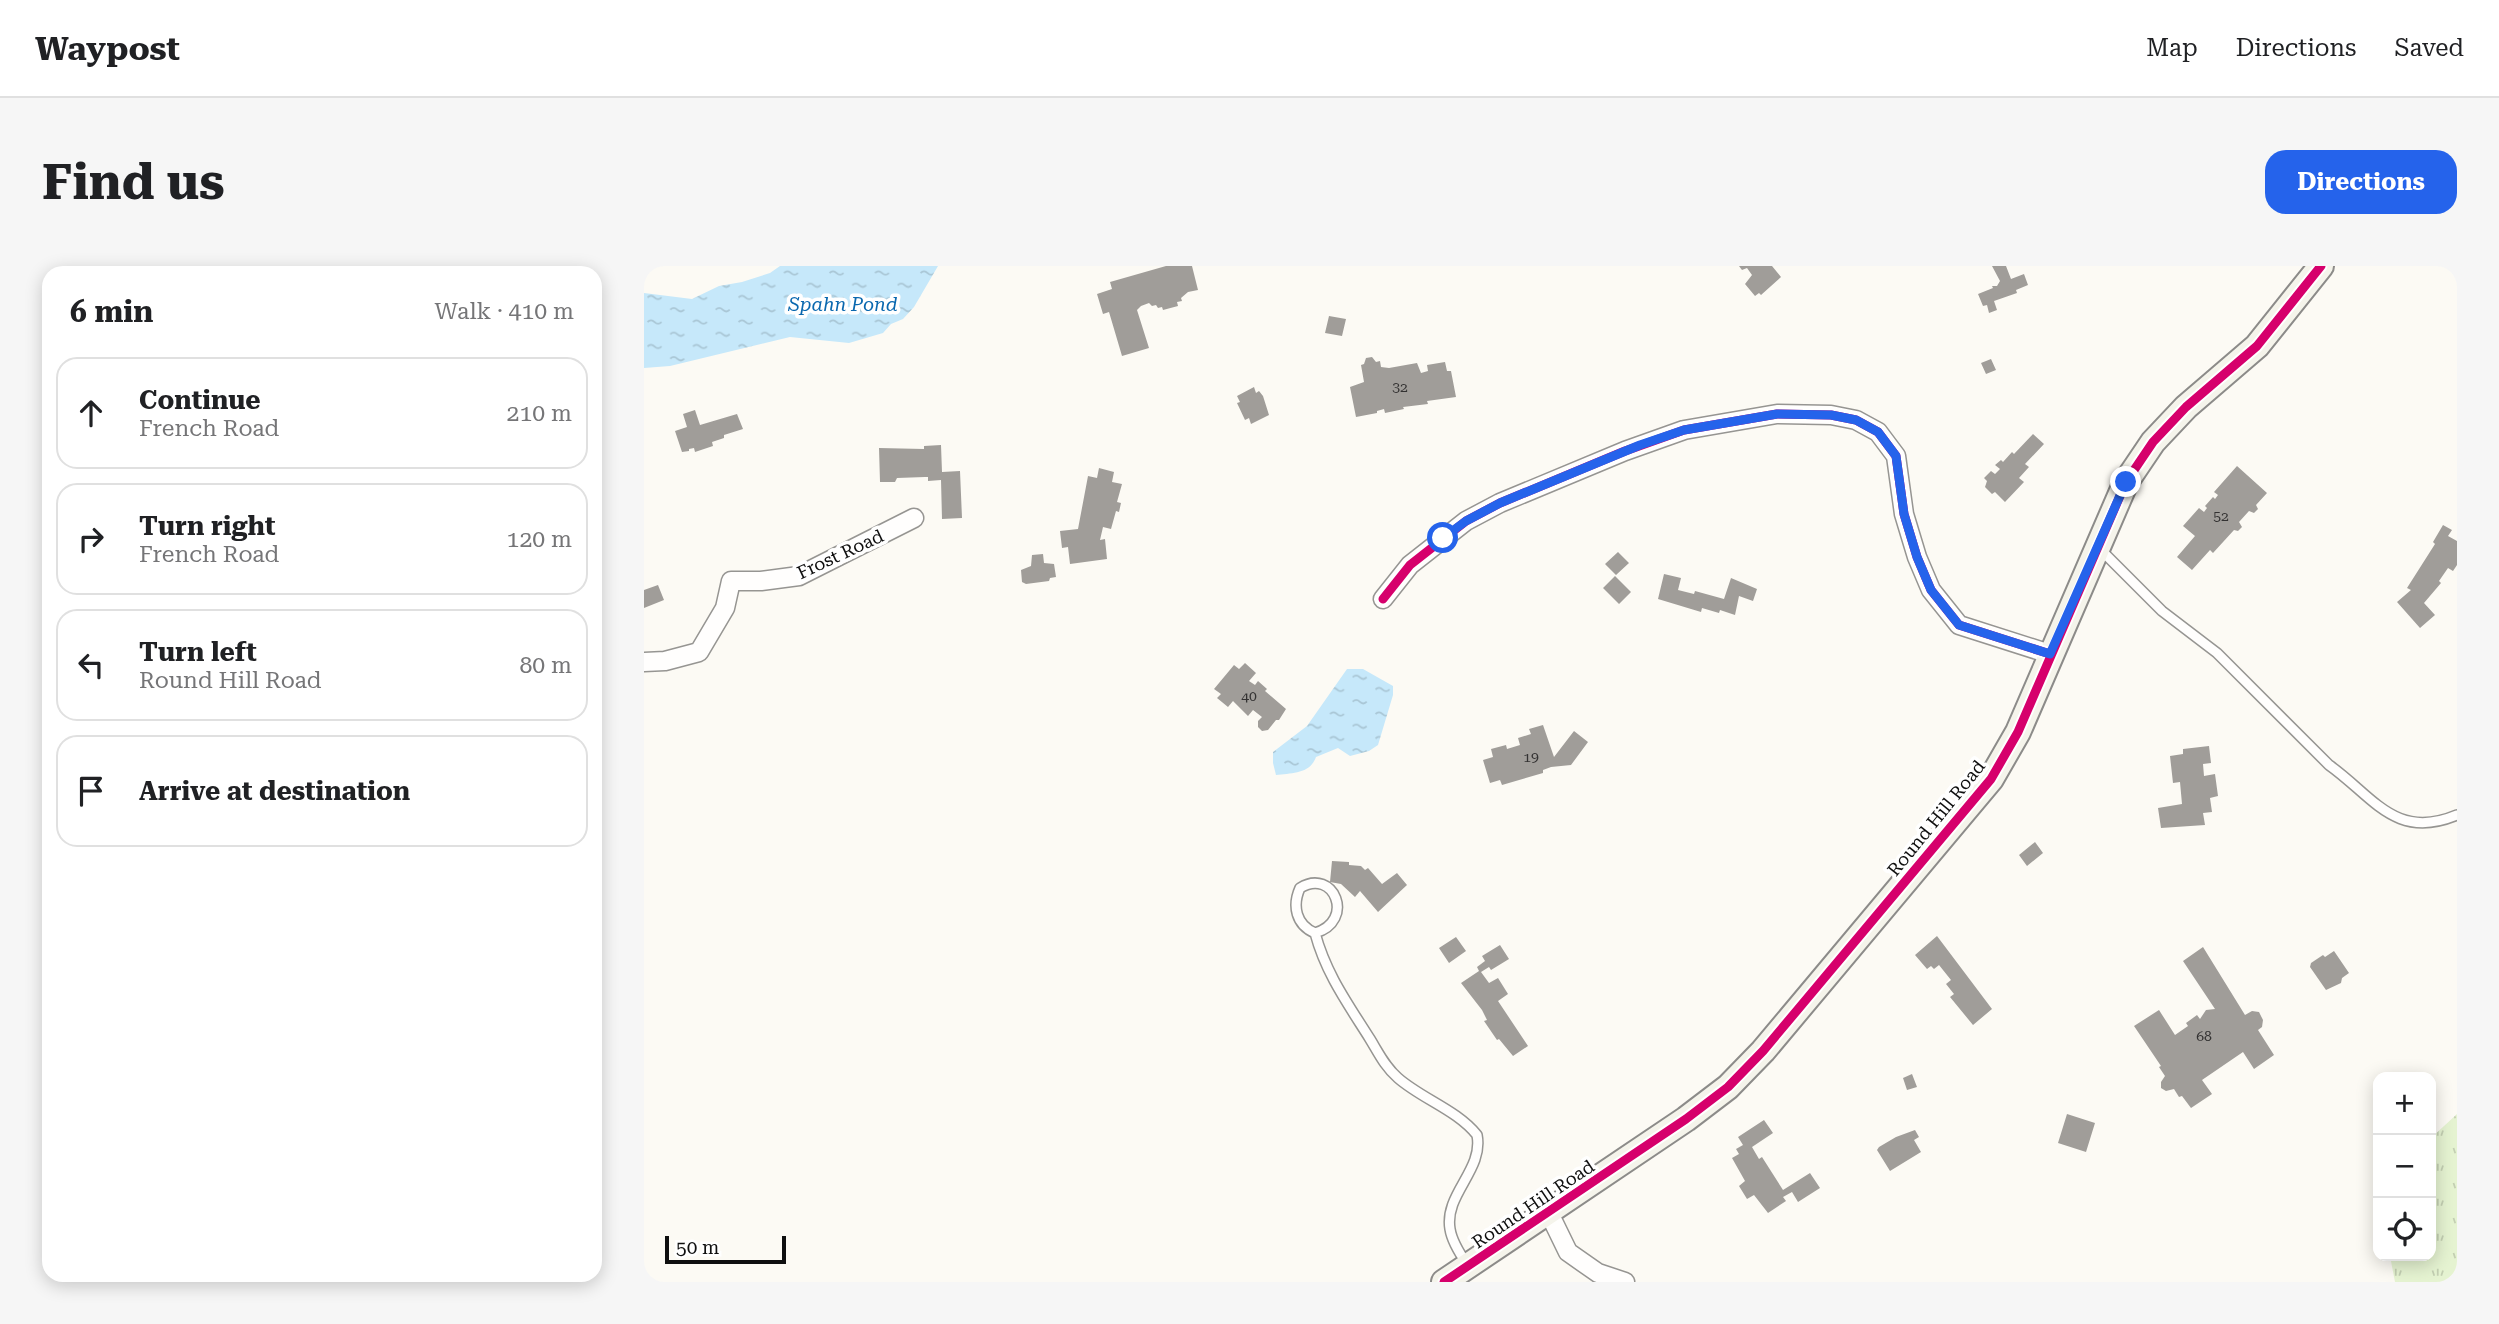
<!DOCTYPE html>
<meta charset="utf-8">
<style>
:root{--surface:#fff;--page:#f6f6f6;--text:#202124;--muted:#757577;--line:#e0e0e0;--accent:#2563eb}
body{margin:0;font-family:"Roboto Serif",serif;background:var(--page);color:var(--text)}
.controls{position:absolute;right:21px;bottom:21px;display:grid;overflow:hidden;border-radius:14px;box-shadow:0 4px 18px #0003}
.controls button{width:63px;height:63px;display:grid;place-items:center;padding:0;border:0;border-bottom:2px solid var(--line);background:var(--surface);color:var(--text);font:35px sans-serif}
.scale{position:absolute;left:21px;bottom:18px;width:121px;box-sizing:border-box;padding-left:7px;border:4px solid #0f0f0f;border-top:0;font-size:19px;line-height:24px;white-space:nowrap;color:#0f0f0f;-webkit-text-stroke:5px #fff;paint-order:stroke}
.stop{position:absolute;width:21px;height:21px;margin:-16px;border:5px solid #2563eb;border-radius:50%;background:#fff}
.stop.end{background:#2563eb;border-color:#fff;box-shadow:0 2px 7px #0008}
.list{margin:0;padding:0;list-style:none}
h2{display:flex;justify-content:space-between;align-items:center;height:91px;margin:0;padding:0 28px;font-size:30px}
h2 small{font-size:23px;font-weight:400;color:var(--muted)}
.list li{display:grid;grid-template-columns:46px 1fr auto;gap:21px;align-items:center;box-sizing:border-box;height:112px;margin:0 14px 14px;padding:0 14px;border:2px solid var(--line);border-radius:21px}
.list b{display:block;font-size:26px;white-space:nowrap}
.list p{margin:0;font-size:23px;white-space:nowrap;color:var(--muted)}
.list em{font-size:23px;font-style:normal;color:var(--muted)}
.icon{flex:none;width:38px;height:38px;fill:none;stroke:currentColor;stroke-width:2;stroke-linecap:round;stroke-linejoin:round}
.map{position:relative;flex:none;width:1813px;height:1016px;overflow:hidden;border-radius:21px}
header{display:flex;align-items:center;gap:42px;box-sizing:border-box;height:98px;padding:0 35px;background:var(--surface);border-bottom:2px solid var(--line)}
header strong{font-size:33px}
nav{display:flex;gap:38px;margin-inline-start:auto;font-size:24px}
.intro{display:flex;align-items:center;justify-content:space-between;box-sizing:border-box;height:168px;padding:0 42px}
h1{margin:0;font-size:49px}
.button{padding:18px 32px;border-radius:21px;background:var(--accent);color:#fff;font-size:24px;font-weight:700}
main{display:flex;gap:42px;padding:0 42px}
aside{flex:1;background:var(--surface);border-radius:21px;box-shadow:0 4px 18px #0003}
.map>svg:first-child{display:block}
</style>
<header>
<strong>Waypost</strong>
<nav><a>Map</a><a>Directions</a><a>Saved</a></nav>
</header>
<div class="intro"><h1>Find us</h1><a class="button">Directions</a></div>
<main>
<aside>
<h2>6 min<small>Walk · 410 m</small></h2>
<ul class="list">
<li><svg class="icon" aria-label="ahead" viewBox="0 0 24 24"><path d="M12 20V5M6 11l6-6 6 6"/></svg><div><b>Continue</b><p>French Road</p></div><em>210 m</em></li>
<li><svg class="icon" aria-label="right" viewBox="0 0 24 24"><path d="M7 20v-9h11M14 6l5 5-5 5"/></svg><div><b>Turn right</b><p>French Road</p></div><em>120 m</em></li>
<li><svg class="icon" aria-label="left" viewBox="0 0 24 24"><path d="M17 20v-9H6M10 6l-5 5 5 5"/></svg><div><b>Turn left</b><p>Round Hill Road</p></div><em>80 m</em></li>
<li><svg class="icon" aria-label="arrive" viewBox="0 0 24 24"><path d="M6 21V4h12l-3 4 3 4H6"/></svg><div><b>Arrive at destination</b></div></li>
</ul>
</aside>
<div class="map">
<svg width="1813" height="1016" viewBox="0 0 1813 1016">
<defs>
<pattern id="grass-tufts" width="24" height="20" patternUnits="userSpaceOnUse" patternTransform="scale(1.75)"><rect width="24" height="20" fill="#e5f3d1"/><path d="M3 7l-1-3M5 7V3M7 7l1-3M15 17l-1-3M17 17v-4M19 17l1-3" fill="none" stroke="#c3cfb2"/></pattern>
<pattern id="water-ripples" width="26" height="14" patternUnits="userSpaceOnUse" patternTransform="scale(1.75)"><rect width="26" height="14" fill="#c6e8fa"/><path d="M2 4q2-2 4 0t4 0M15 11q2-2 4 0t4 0" fill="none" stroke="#a9c6d5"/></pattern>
</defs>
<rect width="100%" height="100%" fill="#fcfaf4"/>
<path fill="url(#grass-tufts)" d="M1813,848v168h-62l-5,-26h41v-118z"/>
<path fill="url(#water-ripples)" d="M136,0h158l-24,41 -11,12 -12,5 -8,9 -34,10 -59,-6 -120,29 -26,2v-75l48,6 27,-13 23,-4 28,-9z
M703,403h16l30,17v9l-15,50 -9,6 -19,5 -12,-8 -22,9c-6,17 -24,16 -40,18l-3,-12v-11l34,-26z"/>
<path fill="#a09d99" d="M522,0h26l6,24 -10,2 -7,6 1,3 -5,1 1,4 -15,4 -1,-3 -4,1 -2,-3 -4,1 -3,-3 -8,3 -4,4 12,38 -27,8 -13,-44 -6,2 -6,-20 15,-5 -2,-7z
M1095,0h33l9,11 -20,18 -2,-2 -4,3 -10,-12 7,-9 -5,-7 -5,2z
M1348,0h14l5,13 13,-5 4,11 -12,5 1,3 -23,8 3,9 -8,3 -2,-8 -4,1 -5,-12 15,-6 -1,-2h5l3,-5z
M685,50l17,3 -4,17 -17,-3z
M728,91l4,5 4,-1 1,6 8,1 28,-5 4,10 7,-2 -1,-6 18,-3 2,9h4l5,26 -29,4 1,3 -25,3 1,2 -19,4 -1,-4 -7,2v2l-21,4 -6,-30 14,-5 -3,-17 3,-1 2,-6z
M1347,93l5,11 -10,4 -5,-11z
M610,121l2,6 3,-2 4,5 6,19 -18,9 -2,-6 -4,2 -8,-17 3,-1 -3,-6z
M51,144l5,15 37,-11 6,15 -19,6v3l-12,4 1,4 -18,6 -1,-4 -5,1v2l-7,1 -7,-21 12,-4 -4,-13z
M1389,168l11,10 -19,20 4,3 -10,11 5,4 -19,20 -10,-10 -3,2 -7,-7 2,-6 -3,-3 7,-7 4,3 5,-5 -5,-4 6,-5 2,2 9,-10 2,2z
M297,179l1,27 18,-1 2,47 -20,1 -1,-39 -13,1v-4h-3l-28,1 -2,4h-15l-1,-34 45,1v-3z
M1593,200l30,27 -11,12 2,4 -4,4 -5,-2 -10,11 3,5 -4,4 -4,-1 -21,23 -3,-3 -18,20 -15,-13 18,-21 -12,-10 16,-18 5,4 3,-4 -2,-2 8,-9 2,2 3,-4 -4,-3z
M455,202l15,4 -2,10 10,2 -5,18 4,1 -2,9 -3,-1 -5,18 -8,-2 -3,13 5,-1 2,20 -37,5 -2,-17 -6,1 -2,-17 18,-2 10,-53 9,2z
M1799,259l9,5 -4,6 9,5v24l-4,6 -5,-3 -9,13 2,2 -17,20 11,12 -15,13 -23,-26 14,-12 -4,-2 28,-44 -2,-2z
M974,286l11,11 -13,12 -11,-11z
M399,288l1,9 10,1 2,13 -6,1 -1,3 -23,3 -4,-2 -1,-12 10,-4 1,-11z
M1020,308l17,4 -3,12 16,4 1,-3 29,8 7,-21 26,11 -4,12 -14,-5 -4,19 -15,-5 -1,3 -17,-5 -1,4 -43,-13z
M971,310l16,16 -12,12 -16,-16z
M14,319l6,15 -20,8v-18z
M601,397l11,10 -7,8 6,4 3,-4 9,8 -2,2 21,18 -7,11h-3l-8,10 -6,1 -4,-4v-6l4,-4 -9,-7 -5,6 -15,-15 -5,6 -11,-9 4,-4 -7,-5 20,-24 5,4z
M899,459l11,32 20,-26 14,11 -17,23 -20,2 -8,3v3l-41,12 -2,-5 -10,3 -7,-23 10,-3 -2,-8 15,-4 1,4 13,-4 -2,-7 13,-4 -2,-5z
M1565,480l2,17 -8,1 1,12 11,-2 3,22 -8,2 2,14 -9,1 2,12 -44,3 -3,-20 24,-4 -2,-22 -7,1 -3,-27 13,-2v-5z
M1391,576l8,11 -16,13 -8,-11z
M688,595l17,1v3l12,1 4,4 3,-2 14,16 15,-11 10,12 -29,27 -18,-21 -5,6 -14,-13 -11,-2z
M1293,670l55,73 -19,16 -23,-28 4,-3 -8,-10 5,-4 -12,-15 -5,4 -3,-3 -4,3 -12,-14z
M812,671l10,14 -17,12 -10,-15z
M856,679l9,14 -18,11 -2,-3 -8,5 8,11 9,-5 10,16 -10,7 30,45 -15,10 -14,-17 -2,1 -13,-19 3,-1 -5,-10 -21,-27 18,-12 -2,-4 8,-6 -3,-5z
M1559,681l42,68 7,-4 7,1 4,8 -1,7 -4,3 16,25 -20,14 -11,-17 -41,28 10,14 -21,14 -9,-12 -3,1 -5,-8 -8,2 -5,-3v-6l4,-6 -6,-9 2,-1 -27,-40 25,-16 16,25 13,-9 -2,-3 11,-8 3,4 6,-9 9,-1 -32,-48z
M1690,685l15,22 -7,5 -1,5 -15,7 -16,-23 1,-4 12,-8 2,2z
M1268,808l5,13 -10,3 -4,-12z
M1423,848l28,9 -9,29 -28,-9z
M1120,854l9,13 -21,14 7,12 3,-2 21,33 27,-17 10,15 -22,14 -6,-10 -9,5 3,4 -18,12 -14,-18 -7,4 -8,-13 6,-5 -13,-23 7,-4 -3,-5 7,-4 -5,-8z
M1271,864l4,7 -5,3 7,12 -31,19 -13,-21 2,-3 17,-10z"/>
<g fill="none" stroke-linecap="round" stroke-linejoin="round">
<g stroke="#969592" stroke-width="12">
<path id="lane" d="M1455,282l63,63 55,42 112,112c44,31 66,76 128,50
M671,667c41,-12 19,-66 -15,-45 -8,18 -4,37 15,45 11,41 33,71 55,106 8,13 15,28 28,39 24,21 59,32 79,57 7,35 -33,59 -27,94 2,13 10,25 17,35"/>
</g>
<g stroke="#969592" stroke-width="21">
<path id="street" d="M739,333l27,-34 56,-44 34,-18 125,-52 59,-21 93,-16 54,1 25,5 22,12 18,24 8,58 13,43 14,33 28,35 91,29
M0,396l21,-1 34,-9 26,-44 6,-27h30l38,-5 115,-58
M905,947l19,39 30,21 27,9"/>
</g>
<g stroke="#8c8b89" stroke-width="28">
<path id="secondary" d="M800,1016l242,-163 42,-32 35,-36 228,-272 27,-47 108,-250 27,-40 33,-35 71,-61 64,-80"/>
</g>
<use href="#lane" stroke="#fffefd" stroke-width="9"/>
<use href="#street" stroke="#fffefd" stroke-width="18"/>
<use href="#secondary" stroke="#f5f4eb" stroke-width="24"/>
<g stroke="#fff" stroke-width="13">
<path id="cycleway" d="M739,333l27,-34 56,-44 34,-18 125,-52 59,-21 93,-16 54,1 25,5 22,12 18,24 8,58 13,43 14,33 28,35 91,29
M800,1016l242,-163 42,-32 35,-36 228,-272 27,-47 108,-250 27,-40 33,-35 71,-61 64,-80"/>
</g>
<use href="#cycleway" stroke="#d6006c" stroke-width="9"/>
</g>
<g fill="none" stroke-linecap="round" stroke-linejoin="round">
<path stroke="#2563eb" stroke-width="9" d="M799,272l23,-17 34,-18 140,-58 44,-15 93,-16 54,1 25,5 22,12 18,24 8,58 13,43 14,33 28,35 91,29 76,-172"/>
</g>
<g text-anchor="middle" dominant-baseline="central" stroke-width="7" stroke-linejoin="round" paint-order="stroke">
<g font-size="14" fill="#333232">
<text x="756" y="121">32</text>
<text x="1577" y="250">52</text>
<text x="605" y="430">40</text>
<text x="887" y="491">19</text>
<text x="1560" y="770">68</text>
</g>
<g font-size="18" fill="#0f0f0f" stroke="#fff">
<text transform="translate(196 288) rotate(-25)">Frost Road</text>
<text transform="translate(1292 552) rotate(-51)">Round Hill Road</text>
<text transform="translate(889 938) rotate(-34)">Round Hill Road</text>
</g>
<g font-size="19" font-style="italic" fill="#0a68af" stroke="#fff">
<text x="199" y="38">Spahn Pond</text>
</g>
</g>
</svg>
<div class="controls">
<button>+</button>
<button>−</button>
<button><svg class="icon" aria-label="locate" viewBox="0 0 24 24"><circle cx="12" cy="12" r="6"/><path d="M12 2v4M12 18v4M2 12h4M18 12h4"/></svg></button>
</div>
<div class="scale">50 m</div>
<div class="stop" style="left:799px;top:272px"></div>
<div class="stop end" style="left:1482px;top:216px"></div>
</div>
</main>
